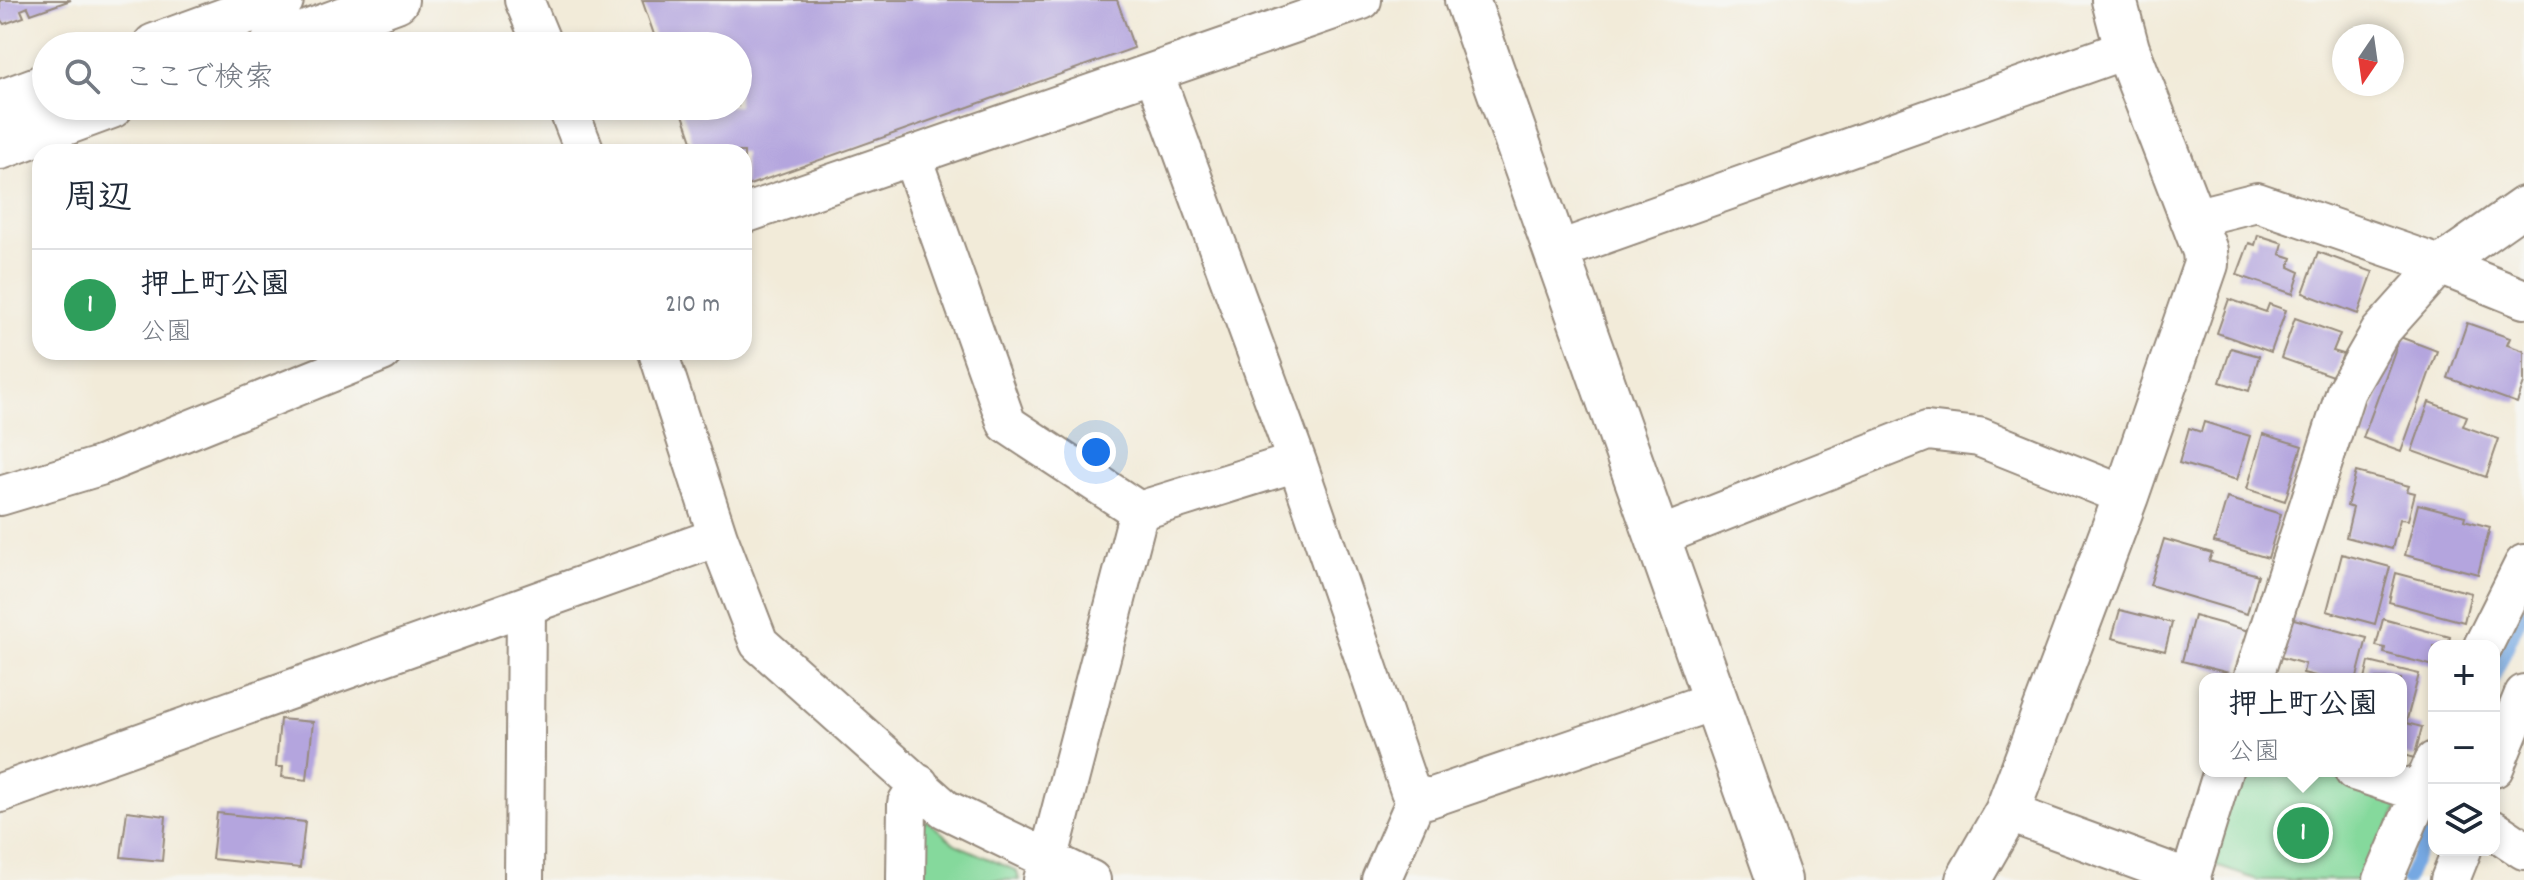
<!DOCTYPE html>
<html lang="ja">
<meta charset="utf-8">
<style>
:root{--surface:#fff;--page:#f2f2f3;--text:#1f2937;--muted:#747a83;--line:#e0e1e3;--accent:#db2777}
body{margin:0;font-family:Dekko,"Klee One",sans-serif;background:var(--page);color:var(--text)}
.controls{position:absolute;right:24px;bottom:24px;display:grid;overflow:hidden;border-radius:16px;box-shadow:0 4px 12px #0003}
.controls button{width:72px;height:72px;display:grid;place-items:center;padding:0;border:0;border-bottom:2px solid var(--line);background:var(--surface);color:var(--text);font:40px sans-serif}
.compass{position:absolute;left:2332px;top:24px;width:72px;height:72px;border-radius:50%;background:var(--surface);box-shadow:0 4px 12px #0003;rotate:193deg}
.you{position:absolute;left:1096px;top:452px;width:28px;height:28px;margin:-20px;border:6px solid #fff;border-radius:50%;background:#1a73e8;box-shadow:0 0 0 12px #1a73e833}
.badge{display:grid;place-items:center;width:52px;height:52px;border-radius:50%;background:var(--accent);color:#fff;font-size:26px;font-weight:700}
.pin{position:absolute;translate:-50% -50%;border:4px solid #fff;box-shadow:0 2px 8px #0006}
.popup{position:absolute;left:2199px;top:673px;width:208px;height:104px;box-sizing:border-box;display:grid;place-content:center;border-radius:16px;background:var(--surface);filter:drop-shadow(0 2px 6px #0005);font-size:26px;white-space:nowrap;color:var(--muted)}
.popup b{font-size:30px;color:var(--text)}
.popup::after{content:'';position:absolute;left:50%;top:100%;margin-left:-16px;border:16px solid transparent;border-top-color:var(--surface)}
.list{margin:0;padding:0;list-style:none}
h2{display:flex;justify-content:space-between;align-items:center;height:104px;margin:0;padding:0 32px;font-size:34px}
h2 small{font-size:26px;font-weight:400;color:var(--muted)}
.list li{display:grid;grid-template-columns:52px 1fr auto;gap:24px;align-items:center;box-sizing:border-box;height:112px;padding:0 32px;border-top:2px solid var(--line)}
.list b{display:block;font-size:30px;white-space:nowrap}
.list p{margin:0;font-size:26px;white-space:nowrap;color:var(--muted)}
.list em{font-size:26px;font-style:normal;color:var(--muted)}
.icon{flex:none;width:44px;height:44px;fill:none;stroke:currentColor;stroke-width:2;stroke-linecap:round;stroke-linejoin:round}
.map{position:relative;flex:none;width:2524px;height:880px;overflow:hidden}
.search{position:absolute;background:var(--surface);box-shadow:0 4px 12px #0003;left:32px;top:32px;width:720px;height:88px;display:flex;align-items:center;gap:20px;box-sizing:border-box;padding:0 28px;border-radius:44px;color:var(--muted);font-size:30px}
.panel{position:absolute;background:var(--surface);box-shadow:0 4px 12px #0003;left:32px;top:144px;width:720px;height:216px;border-radius:24px}
.map>svg:first-child{display:block}
</style>
<div class="map">
<svg width="2524" height="880" viewBox="0 0 2524 880">
<rect width="100%" height="100%" fill="#f6f6f2"/>
<filter id="ink" filterUnits="userSpaceOnUse"><feTurbulence type="fractalNoise" baseFrequency=".0125" numOctaves="2"/><feDisplacementMap in="SourceGraphic" scale="16" xChannelSelector="R" yChannelSelector="G"/><feConvolveMatrix kernelMatrix="1 2 1 2 8 2 1 2 1" color-interpolation-filters="sRGB"/></filter>
<filter id="wash" filterUnits="userSpaceOnUse"><feTurbulence type="fractalNoise" baseFrequency=".006" numOctaves="4" result="noise"/><feDisplacementMap in="SourceGraphic" scale="32" xChannelSelector="R" yChannelSelector="G"/><feGaussianBlur stdDeviation="1.8" result="paint"/><feColorMatrix in="noise" values="0 0 0 0 0 0 0 0 0 0 0 0 0 0 0 0 0 1.4 0 .05"/><feComposite in="paint" operator="in"/></filter>
<g filter="url(#wash)">
<rect width="100%" height="100%" fill="#f2ebd9"/>
<path fill="#85d99c" stroke="#60825d" stroke-width="2" d="M2237,771h76l81,21 6,10 -33,78h-109l-48,-16z
M928,821l27,23 62,27 2,9h-99l-2,-56z"/>
<g fill="none" stroke-linecap="round" stroke-linejoin="round">
<path stroke="#76a8e2" stroke-width="12" d="M2494,678l30,-67
M2407,880l27,-62"/>
</g>
<g id="blocks">
<path fill="#b4a5de" d="M0,0h71l-40,14 -3,-7 -7,3 3,7 -20,7 -4,-5z
M642,0h475l17,48 -390,139v-35h-48l-16,-46h58v-60h-80z
M2258,235l25,8 -3,11 12,4 -3,9 11,5 -7,22 -56,-19 12,-32 6,2z
M2318,252l55,20 -15,42 -55,-21z
M2229,299l37,13 3,-8 17,6 -15,42 -54,-19z
M2295,318l45,16 -7,17 10,3 -8,23 -54,-19z
M2467,323l43,15 -3,7 17,6v32l-7,20 -69,-25z
M2400,337l37,14 -36,101 -38,-14z
M2231,348l28,8 -10,35 -29,-9z
M2429,402l38,14 -4,10 36,13 -13,38 -74,-26z
M2204,422l46,14 -13,44 -58,-17 10,-35 12,4z
M2263,434l39,12 -17,55 -38,-12z
M2356,472l53,14 -2,5 8,2 -7,27 -8,-1 -8,30 -46,-12 7,-29 -6,-2z
M2227,498l54,16 -13,44 -54,-16z
M2418,504l47,12 -1,4 26,7 -12,47 -73,-19z
M2164,539l48,14 -3,8 49,14 -11,39 -97,-29z
M2342,554l48,13 -15,57 -48,-13z
M2396,573l75,20 -7,29 -75,-20z
M2120,610l52,13 -7,28 -53,-13z
M2194,616l55,15 -12,44 -55,-14z
M2290,618l77,20 -10,39 -29,2 -25,-6 2,-9 -25,-7z
M2383,619l67,18 -2,9h-14v20l-50,-13 1,-5 -9,-2z
M2369,662l50,12 -13,49 16,4 -8,31 -13,-4v-75h-36z
M280,719l33,3 -6,58 -25,-3 1,-10h-7z
M127,811l39,5 -4,45 -41,-4z
M217,813l88,9 -5,46 -88,-9z"/>
</g>
</g>
<g filter="url(#ink)">
<use href="#blocks" fill-opacity="0" stroke="#968a7c" stroke-width="2"/>
<g fill="none" stroke-linecap="round" stroke-linejoin="round">
<g stroke="#968a7c" stroke-width="42">
<path id="street" d="M524,0l19,46
M1154,73l143,389 113,329 17,8 289,-99
M567,106l18,46
M912,157l95,267 132,87
M744,214l618,-214
M2193,218l64,-16 183,63 84,34
M1557,251l570,-202
M658,352l60,185 41,106 186,166 146,71
M0,496l100,-30 282,-114
M1658,537l269,-106 52,6 147,59
M2483,646l41,-82
M2253,679l93,-288 34,-59 60,-67 84,-59
M2494,768l30,-74
M2354,771l80,26
M0,793l718,-256
M2007,812l185,68
M2494,830l30,20
M2190,879l33,-108
M524,880l2,-274
M906,880l1,-77 12,-19
M1043,880l96,-369 158,-49
M1381,880l37,-85
M2383,880l51,-119
M2450,880l12,-30"/>
</g>
<g stroke="#968a7c" stroke-width="48">
<path id="secondary" d="M1467,0l312,880
M155,46l126,-46
M272,46l124,-46
M0,103l46,-17
M0,147l111,-41
M1968,880l39,-68 119,-316 80,-232 -1,-13 -78,-202 -13,-49"/>
</g>
<use href="#street" stroke="#fff" stroke-width="38"/>
<use href="#secondary" stroke="#fff" stroke-width="44"/>
</g>
</g>
</svg>
<div class="controls">
<button>+</button>
<button>−</button>
<button><svg class="icon" aria-label="layers" viewBox="0 0 24 24"><path d="M12 4l9 5-9 5-9-5zM3 14l9 5 9-5"/></svg></button>
</div>
<svg class="compass" viewBox="-18 -18 36 36"><path d="M0-13l5 13h-10z" fill="#e53935"/><path d="M0 13l5-13h-10z" fill="#747a83"/></svg>
<div class="you"></div>
<div class="pin badge" style="left:2303px;top:833px;background:#2e9e5b">1</div>
<div class="popup"><b>押上町公園</b>公園</div>
<div class="search"><svg class="icon" aria-label="search" viewBox="0 0 24 24"><circle cx="10" cy="10" r="6"/><path d="M15 15l6 6"/></svg>ここで検索</div>
<section class="panel">
<h2>周辺<small></small></h2>
<ul class="list">
<li><span class="badge" style="background:#2e9e5b">1</span><div><b>押上町公園</b><p>公園</p></div><em>210 m</em></li>
</ul>
</section>
</div>
